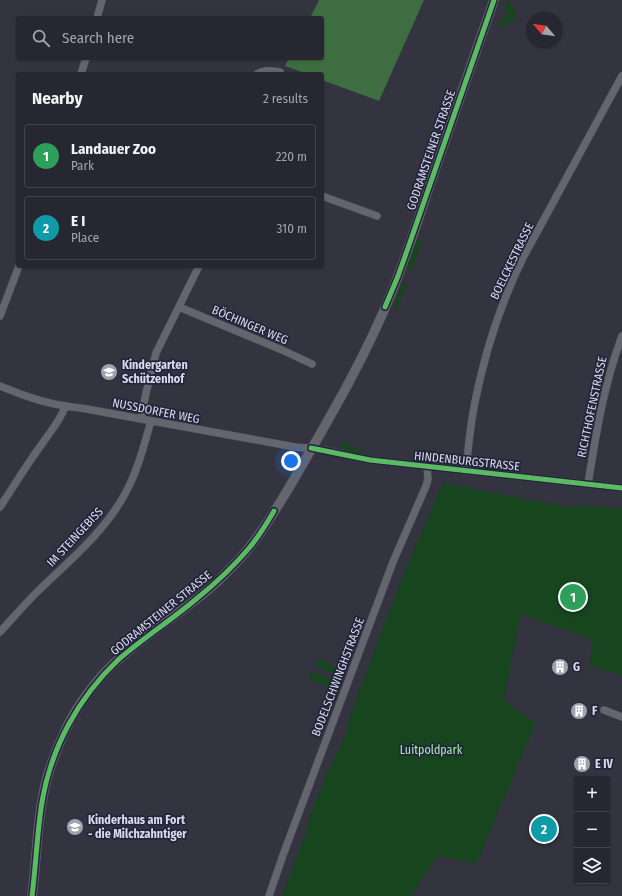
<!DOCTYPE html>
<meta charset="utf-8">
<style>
:root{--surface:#262730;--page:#32333c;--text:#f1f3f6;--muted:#a4a5ab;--line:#42444c;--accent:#9fa1ae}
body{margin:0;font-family:"Fira Sans Condensed",sans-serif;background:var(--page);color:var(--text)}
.controls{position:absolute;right:12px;bottom:12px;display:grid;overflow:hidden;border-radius:4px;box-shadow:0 1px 3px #0004}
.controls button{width:36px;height:36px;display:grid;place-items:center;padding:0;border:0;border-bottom:1px solid var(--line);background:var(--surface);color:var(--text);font:20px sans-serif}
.compass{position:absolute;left:526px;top:12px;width:36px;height:36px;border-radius:50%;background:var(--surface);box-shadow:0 1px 3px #0004;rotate:299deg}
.you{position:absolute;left:291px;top:461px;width:14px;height:14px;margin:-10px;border:3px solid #fff;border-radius:50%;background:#1a73e8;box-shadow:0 0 0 6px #1a73e833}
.badge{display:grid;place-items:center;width:26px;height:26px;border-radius:50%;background:var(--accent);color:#fff;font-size:13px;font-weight:700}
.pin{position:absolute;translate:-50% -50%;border:2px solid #fff;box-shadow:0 1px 4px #0006}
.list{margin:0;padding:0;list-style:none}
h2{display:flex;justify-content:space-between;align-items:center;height:52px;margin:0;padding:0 16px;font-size:17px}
h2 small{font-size:13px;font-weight:400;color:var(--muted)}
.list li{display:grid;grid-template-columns:26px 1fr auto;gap:12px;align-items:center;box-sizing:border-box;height:64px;margin:0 8px 8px;padding:0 8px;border:1px solid var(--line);border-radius:4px}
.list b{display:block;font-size:15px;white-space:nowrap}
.list p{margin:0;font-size:13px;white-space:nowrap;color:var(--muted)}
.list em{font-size:13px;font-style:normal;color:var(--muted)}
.icon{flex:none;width:22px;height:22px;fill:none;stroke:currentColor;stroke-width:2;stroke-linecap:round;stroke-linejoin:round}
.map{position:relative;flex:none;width:622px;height:896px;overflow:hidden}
.search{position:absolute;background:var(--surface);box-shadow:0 1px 3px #0004;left:16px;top:16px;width:308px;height:44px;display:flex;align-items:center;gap:10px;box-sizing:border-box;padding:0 14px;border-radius:4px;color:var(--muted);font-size:15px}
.panel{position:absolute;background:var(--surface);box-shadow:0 1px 3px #0004;left:16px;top:72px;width:308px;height:196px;border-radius:4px}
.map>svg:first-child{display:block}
</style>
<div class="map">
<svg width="622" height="896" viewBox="0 0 622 896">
<rect width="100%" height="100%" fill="#333440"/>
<path fill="#17451e" d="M507,0h2v3l8,12 -4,5 -10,7 -4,-1 4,-9 4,1 1,-8h-4z
M417,240l5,1 -11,29 -5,-1z
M403,282l4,1 -10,26 -4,-2z
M343,441l11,7 9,3v3l-19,-5 -5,-2z
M443,483l129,25 11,-3 39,4v166l-33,-9 4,-26 -72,-26 -17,86 32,23 -60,141 -39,-8 -26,40h-129l23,-60 4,-17 17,-43 20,-42 3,-15 53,-141z
M320,659l23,13 1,3 -1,2 -2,1 -24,-12 -1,-3 1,-3z
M313,671l27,14 -3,7 -28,-14z"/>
<path fill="#3d6d41" d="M319,0h105l-45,101 -57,-21v-6h-15l-22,-8 4,-8h33v-40h-12z"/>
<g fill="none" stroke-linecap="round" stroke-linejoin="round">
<g stroke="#52525d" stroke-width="8">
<path id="minor" d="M97,18l5,-18
M81,74l5,-16
M257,74c8,-5 15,-3 23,-2
M322,196l55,20
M179,307l103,43 30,14
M0,316l19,-50
M0,386c29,12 50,19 81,22l214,39c13,1 26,2 38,5 12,3 24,6 37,8l252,28
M141,419l5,-26 10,-40 43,-87
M466,471c2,-22 4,-43 8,-64 10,-52 26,-103 50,-151l98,-180
M588,484c8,-50 16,-100 34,-148
M0,507c14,-21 27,-43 42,-63 8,-12 18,-23 23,-37
M0,632c12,-13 24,-27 37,-40 32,-31 68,-60 89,-100 12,-22 18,-47 25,-71
M604,710l18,7
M269,896l14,-41 110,-293 33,-76 2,-7 -1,-12"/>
</g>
<g stroke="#52525d" stroke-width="10">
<path id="tertiary" d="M32,896c5,-39 5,-80 15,-118 5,-17 11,-33 19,-49 12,-25 32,-52 53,-70 31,-28 67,-49 98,-77 12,-12 25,-24 35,-38 17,-22 31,-46 45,-70 35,-60 70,-120 96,-185 13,-33 25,-68 36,-102 22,-63 43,-125 65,-187"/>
</g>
<use href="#minor" stroke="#64656f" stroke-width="7"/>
<use href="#tertiary" stroke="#64656f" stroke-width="9"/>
<g stroke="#23253c" stroke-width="8">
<path id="cycleway" d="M385,307l13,-31 10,-28 86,-248
M311,448l59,12 252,28
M32,896c4,-31 5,-63 10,-94 9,-54 36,-104 76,-142 24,-21 52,-39 77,-60 20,-16 39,-34 55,-53 9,-11 17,-24 24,-36"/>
</g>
<use href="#cycleway" stroke="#5cba63" stroke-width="5"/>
</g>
<defs>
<g id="school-disc" transform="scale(0.9)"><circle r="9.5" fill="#9fa1ae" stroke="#23253c"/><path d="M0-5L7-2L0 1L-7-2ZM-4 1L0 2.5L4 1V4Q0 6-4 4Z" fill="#fff"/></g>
<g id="building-disc" transform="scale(0.9)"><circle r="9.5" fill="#9fa1ae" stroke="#23253c"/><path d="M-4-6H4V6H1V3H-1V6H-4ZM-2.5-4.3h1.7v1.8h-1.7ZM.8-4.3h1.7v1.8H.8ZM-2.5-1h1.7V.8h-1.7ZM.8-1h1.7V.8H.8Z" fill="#fff"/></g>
</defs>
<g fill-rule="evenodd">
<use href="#school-disc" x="109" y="372"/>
<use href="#building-disc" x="560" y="667"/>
<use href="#building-disc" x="579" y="711"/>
<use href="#building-disc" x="582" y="764"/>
<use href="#school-disc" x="75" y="827"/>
</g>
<g text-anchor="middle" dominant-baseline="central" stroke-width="3.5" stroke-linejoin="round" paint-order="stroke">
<g font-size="12" fill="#d9dbea" stroke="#23253c">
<text transform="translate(431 150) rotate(-71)">GODRAMSTEINER STRASSE</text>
<text transform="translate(512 261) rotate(-64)">BOELCKESTRASSE</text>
<text transform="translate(250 325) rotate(23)">BÖCHINGER WEG</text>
<text transform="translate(592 407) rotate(-78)">RICHTHOFENSTRASSE</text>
<text transform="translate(156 411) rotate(11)">NUSSDORFER WEG</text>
<text transform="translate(467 461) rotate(6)">HINDENBURGSTRASSE</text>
<text transform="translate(75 537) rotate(-47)">IM STEINGEBISS</text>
<text transform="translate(161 613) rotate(-39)">GODRAMSTEINER STRASSE</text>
<text transform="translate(338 677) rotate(-69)">BODELSCHWINGHSTRASSE</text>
</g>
<g font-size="12" font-weight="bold" fill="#d9dbea" stroke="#23253c" text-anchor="start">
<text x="122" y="365">Kindergarten<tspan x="122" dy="14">Schützenhof</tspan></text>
<text x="573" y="667">G</text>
<text x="592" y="711">F</text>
<text x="595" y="764">E IV</text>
<text x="88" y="820">Kinderhaus am Fort<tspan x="88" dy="14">- die Milchzahntiger</tspan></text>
</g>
<g font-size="12" fill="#a0f0a2" stroke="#23253c">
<text x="431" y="750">Luitpoldpark</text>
</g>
</g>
</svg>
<div class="controls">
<button>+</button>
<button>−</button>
<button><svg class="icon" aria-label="layers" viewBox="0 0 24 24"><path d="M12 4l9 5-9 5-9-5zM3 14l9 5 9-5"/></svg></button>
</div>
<svg class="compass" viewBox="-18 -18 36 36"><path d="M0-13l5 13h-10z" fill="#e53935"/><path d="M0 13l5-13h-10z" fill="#a4a5ab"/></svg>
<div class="you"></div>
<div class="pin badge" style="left:573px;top:597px;background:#2e9e5b">1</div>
<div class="pin badge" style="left:544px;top:829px;background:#0f9aa8">2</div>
<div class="search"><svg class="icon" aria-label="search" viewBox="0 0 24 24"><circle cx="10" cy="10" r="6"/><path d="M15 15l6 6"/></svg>Search here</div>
<section class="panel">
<h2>Nearby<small>2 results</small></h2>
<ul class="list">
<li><span class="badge" style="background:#2e9e5b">1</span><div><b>Landauer Zoo</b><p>Park</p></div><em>220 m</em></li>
<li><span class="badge" style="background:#0f9aa8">2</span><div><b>E I</b><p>Place</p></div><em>310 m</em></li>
</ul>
</section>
</div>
